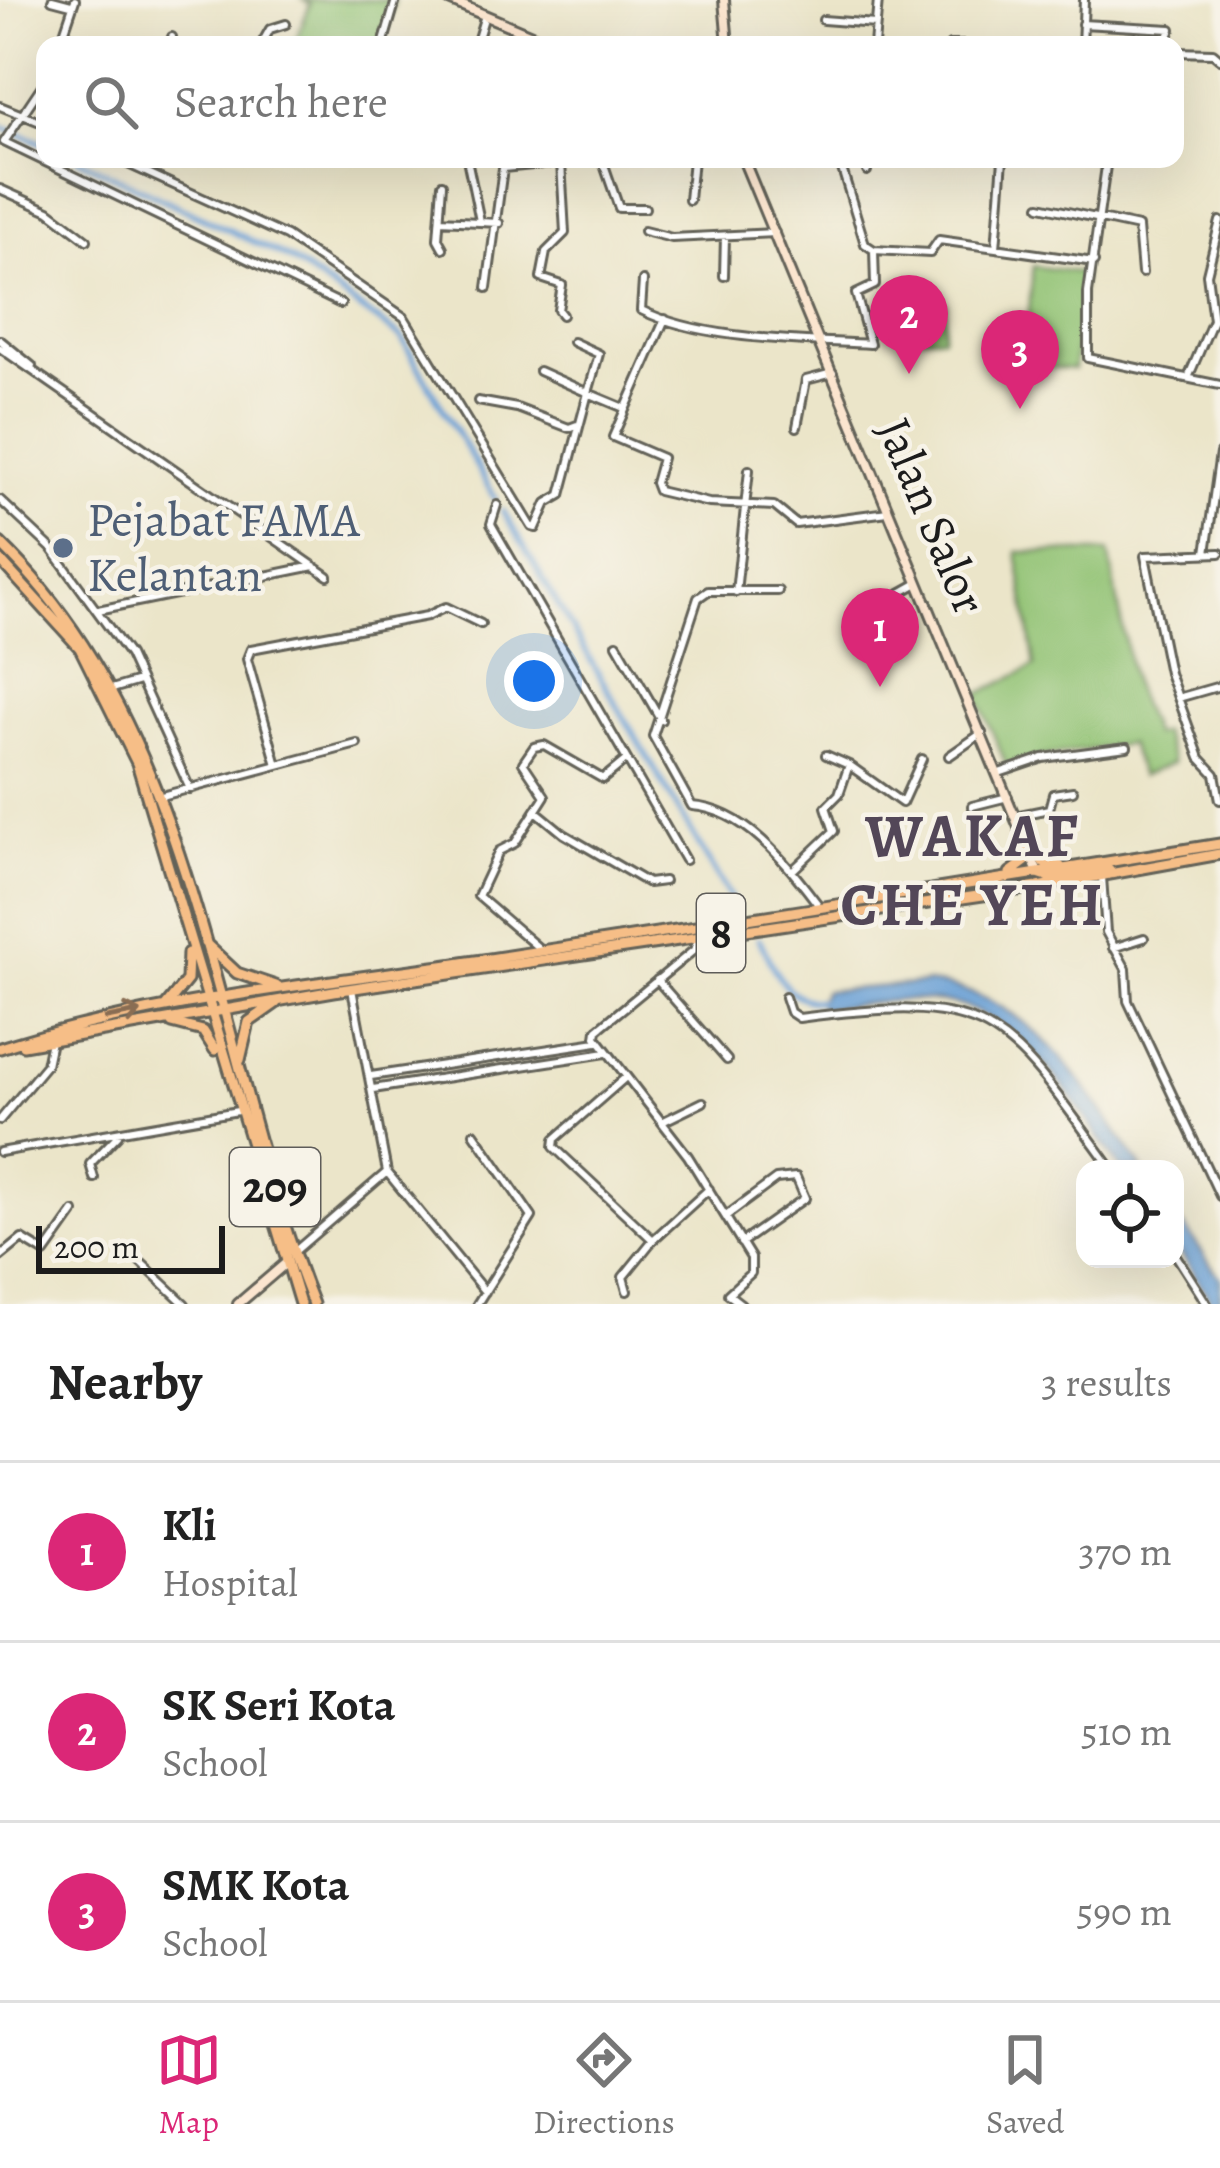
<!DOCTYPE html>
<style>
:root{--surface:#fff;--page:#f6f6f6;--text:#222;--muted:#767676;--line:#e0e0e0;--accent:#db2777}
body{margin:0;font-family:Alegreya,serif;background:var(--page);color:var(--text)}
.controls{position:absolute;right:36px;bottom:36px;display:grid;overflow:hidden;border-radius:24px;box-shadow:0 12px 48px #0002}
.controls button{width:108px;height:108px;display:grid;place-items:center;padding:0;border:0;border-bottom:3px solid var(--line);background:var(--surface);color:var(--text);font:60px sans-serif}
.scale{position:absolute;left:36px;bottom:30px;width:189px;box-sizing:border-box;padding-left:12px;border:6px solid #1c1c1c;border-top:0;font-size:33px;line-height:42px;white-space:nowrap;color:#1c1c1c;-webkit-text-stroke:9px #f7f3e8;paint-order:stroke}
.you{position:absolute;left:534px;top:681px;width:42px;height:42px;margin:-30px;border:9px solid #fff;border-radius:50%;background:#1a73e8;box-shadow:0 0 0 18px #1a73e833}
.badge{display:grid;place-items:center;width:78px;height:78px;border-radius:50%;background:var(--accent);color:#fff;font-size:39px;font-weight:700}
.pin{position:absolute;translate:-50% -99px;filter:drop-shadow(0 3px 6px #0008)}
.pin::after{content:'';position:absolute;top:63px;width:42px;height:36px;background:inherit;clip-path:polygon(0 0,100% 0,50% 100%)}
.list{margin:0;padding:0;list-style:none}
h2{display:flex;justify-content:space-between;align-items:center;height:156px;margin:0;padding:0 48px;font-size:51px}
h2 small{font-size:39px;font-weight:400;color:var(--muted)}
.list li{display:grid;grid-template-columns:78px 1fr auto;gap:36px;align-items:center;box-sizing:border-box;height:180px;padding:0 48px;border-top:3px solid var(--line)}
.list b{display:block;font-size:45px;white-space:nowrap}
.list p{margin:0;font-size:39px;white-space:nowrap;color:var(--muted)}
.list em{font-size:39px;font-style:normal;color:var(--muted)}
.icon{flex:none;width:66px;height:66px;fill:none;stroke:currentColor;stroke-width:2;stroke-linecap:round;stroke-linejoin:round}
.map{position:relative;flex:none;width:1220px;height:1304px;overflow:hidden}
.search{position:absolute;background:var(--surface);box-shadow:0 12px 48px #0002;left:36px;right:36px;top:36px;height:132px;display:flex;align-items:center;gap:30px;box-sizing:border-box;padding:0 42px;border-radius:24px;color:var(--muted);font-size:45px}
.sheet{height:696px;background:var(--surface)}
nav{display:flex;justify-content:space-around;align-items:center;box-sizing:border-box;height:168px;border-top:3px solid var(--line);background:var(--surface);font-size:33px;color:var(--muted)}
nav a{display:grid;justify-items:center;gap:6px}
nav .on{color:var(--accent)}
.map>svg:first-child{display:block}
</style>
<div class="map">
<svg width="1220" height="1304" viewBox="0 0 1220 1304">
<rect width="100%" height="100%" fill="#f7f3e8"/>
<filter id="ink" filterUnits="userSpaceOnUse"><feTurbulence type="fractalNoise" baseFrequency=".00833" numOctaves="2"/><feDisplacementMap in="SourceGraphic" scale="24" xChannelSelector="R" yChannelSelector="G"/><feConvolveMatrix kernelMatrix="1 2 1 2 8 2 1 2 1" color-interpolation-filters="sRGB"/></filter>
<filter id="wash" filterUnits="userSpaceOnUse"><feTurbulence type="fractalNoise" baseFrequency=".004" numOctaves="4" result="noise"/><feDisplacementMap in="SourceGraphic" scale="48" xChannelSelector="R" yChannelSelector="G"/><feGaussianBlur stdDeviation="2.7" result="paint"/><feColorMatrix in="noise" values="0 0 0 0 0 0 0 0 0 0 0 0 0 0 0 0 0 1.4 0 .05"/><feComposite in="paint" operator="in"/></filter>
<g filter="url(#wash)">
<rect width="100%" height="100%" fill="#ebe5c9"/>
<path fill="#91c273" stroke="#566f48" stroke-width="3" d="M303,0h92l-13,45h-88l16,-41z
M1033,266l50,7 -9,96 -50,-3z
M906,296l33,2 7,6 -3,32 -32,1 -11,-37z
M1017,552h92l24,133 20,50 9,-3 11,31 -32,13 -12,-32 -85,12 -37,11 -30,-72 58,-29z"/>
<path fill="#689fd5" stroke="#425e78" stroke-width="3" d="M927,983c108,10 158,106 216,186h-22c-46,-63 -93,-155 -178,-167 -39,-6 -82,3 -121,7l-4,-8 6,-10z
M1175,1213l45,65v26h-7l-38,-60z"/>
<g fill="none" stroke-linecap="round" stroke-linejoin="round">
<path stroke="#689fd5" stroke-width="6" d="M0,126l45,18
M78,159l212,100 111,78 94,161
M503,511l233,397
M759,939c14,27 24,61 59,62"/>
</g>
</g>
<g filter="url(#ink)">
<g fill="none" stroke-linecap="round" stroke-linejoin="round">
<g stroke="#646259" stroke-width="12">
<path id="street" d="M52,0l19,5
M823,20l53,4
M1082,24l89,5 -6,16
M60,45l15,-45
M170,45l2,-8
M261,45l9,-16 16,-5
M383,45l13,-45
M476,45l9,-30
M874,45l4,-45
M950,45h16
M1082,45l2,-45
M1175,52l38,1 7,6
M45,81l-41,61 337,162
M0,106l45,18
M117,159l169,77 118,81 128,210 4,1 11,-25 14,-8 27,-102 36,15
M467,159l13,62
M602,159l17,49h26
M1107,159l-19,134v65l132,27
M561,162l4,71 -19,19 -5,26 21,7 -4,25 4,5
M143,171l3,-12
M867,171l1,-12
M442,184l-4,55 5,9
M0,189l49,22 38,29
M689,200l4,-41
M1040,206l98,21 4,46
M440,220l59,3
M644,231l28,7 103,-5
M996,248l7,-89
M874,250l56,3 9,-13 155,22
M724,276l1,-40
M643,281l-2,29c62,31 160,30 229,34l-14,-50 19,-9 -1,-35 -9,-6 -26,-85
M487,288l16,-120 90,-9
M665,319l-52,118 49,21 -7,25 3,8 51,12 65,3 22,18 92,-12
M0,340l32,26
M0,348l328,228
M539,371l49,22 11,-39 -26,-12
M1188,378l25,-58 -6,-46 13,-53
M478,401l39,7 52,20 8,-3
M797,427l9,-47 27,-7
M0,500l51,48 78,107 61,134
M497,505l-6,19 194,336
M1206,553l14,-100
M1220,553l-75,3 24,117 31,85 15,16 5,26
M778,591h-70l-10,7 -45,138 39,70c56,4 97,61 128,101
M736,592l13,-122
M98,610l216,-44
M883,635l14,-3 3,-39 18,-10
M617,644l44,76
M112,689l27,-8
M1178,698l42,-12
M826,755l23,10 53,38 20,-44
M949,756l33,-23
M277,765l-30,-106 4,-10 176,-33 19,-9 35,17
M999,773l44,-15 84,-11
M158,797l199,-53
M972,806l36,-9
M536,811l28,23 84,49 16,-2
M1015,816l34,-7 4,-15 20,-3
M792,871l42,-40 -8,-24 13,-13 10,-29
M1102,877l4,55 20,37 2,32 92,195
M700,936l-6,14 -97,80 -1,7 92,119 63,102v15l-23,21 13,10
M1113,948l31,-10
M541,950l-63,-54 21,-45 16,-8 30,-47 -22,-33 11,-16 10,-2 59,34 23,-19
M657,980l70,80
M352,989l35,183 98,120
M785,997l5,15 9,6c197,-25 201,-2 313,151
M371,1076l226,-34
M626,1077l-71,62 -1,8 99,93
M373,1089l233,-36
M0,1120l46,-55 5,-24
M662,1122l41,-20
M474,1133l58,84 -55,87
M0,1152l238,-41
M94,1178l-4,-14 28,-29
M726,1216l50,-37 20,-2 9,21 -64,45
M294,1252l93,-80
M132,1254l53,50
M1175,1254l32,50
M0,1257l22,-18 23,14 29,-41
M627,1291l-4,-14 30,-37 56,-51"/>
</g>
<g stroke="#646259" stroke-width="14">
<path id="secondary" d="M449,0l106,45
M724,0l4,45
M743,159l295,714
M238,1304l48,-41"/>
</g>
<g stroke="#646259" stroke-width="15">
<path id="primary" d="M0,543c201,194 213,511 313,761
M0,560l80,88 57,115 163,541
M1032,847l12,16 16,3
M1010,873l16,-12 -3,-23
M1038,873l15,5 56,-8
M205,943l32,30 39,13
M166,1006l21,-26 1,-27
M172,1023l31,8 12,19
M23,1045l311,-54 704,-104 182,-33
M0,1048c158,-50 320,-64 483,-88 246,-38 491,-76 737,-116
M240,1060l9,-38 27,-19"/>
</g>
<use href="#street" stroke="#fff" stroke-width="6"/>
<use href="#secondary" stroke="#fbe5cf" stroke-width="8"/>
<use href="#primary" stroke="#f6be87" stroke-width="9"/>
</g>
<defs><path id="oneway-shaft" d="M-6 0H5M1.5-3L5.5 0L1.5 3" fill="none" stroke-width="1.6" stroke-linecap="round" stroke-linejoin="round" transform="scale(3)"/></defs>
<use stroke="#896d52" href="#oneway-shaft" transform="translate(123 1015) rotate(-11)"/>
</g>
<circle fill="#5c6f8a" stroke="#f7f3e8" stroke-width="4.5" cx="63" cy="548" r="12"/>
<g text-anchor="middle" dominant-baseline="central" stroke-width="9" stroke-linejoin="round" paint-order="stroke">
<g fill="#f7f3e8" stroke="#5e5c59" stroke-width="3">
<rect x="697" y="894" width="48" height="78" rx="9"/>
<rect x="230" y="1148" width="90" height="78" rx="9"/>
</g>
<g font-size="45" font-weight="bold" fill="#1c1c1c">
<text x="721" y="933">8</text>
<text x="275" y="1187">209</text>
</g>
<g font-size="48" fill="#1c1c1c" stroke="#f7f3e8">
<text transform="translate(932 516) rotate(67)">Jalan Salor</text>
</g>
<g font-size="48" fill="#4e5e75" stroke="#f7f3e8" text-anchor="start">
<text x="87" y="520">Pejabat FAMA<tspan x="87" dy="55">Kelantan</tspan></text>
</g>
<g font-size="60" font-weight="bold" letter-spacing="3" fill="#534758" stroke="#f7f3e8">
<text x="973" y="836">WAKAF<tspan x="973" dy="69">CHE YEH</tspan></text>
</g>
</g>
</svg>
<div class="controls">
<button><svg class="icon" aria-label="locate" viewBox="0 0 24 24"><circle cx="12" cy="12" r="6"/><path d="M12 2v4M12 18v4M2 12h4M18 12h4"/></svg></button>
</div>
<div class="scale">200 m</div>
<div class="you"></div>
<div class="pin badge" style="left:880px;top:687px">1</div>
<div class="pin badge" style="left:909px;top:374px">2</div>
<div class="pin badge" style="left:1020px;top:409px">3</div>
<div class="search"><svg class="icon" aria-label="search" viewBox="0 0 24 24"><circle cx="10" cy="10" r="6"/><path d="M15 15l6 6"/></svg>Search here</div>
</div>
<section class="sheet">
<h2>Nearby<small>3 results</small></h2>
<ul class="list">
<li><span class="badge">1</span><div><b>Kli</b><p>Hospital</p></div><em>370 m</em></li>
<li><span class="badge">2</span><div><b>SK Seri Kota</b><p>School</p></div><em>510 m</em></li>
<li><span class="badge">3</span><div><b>SMK Kota</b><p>School</p></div><em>590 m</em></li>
</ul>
</section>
<nav>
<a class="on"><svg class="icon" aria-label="map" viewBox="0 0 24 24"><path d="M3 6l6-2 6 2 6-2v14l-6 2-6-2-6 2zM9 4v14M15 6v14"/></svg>Map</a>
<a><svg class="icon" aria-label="directions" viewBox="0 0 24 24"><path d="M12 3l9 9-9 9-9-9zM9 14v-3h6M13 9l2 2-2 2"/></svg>Directions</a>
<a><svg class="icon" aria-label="saved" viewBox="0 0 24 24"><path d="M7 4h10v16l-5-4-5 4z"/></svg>Saved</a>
</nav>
